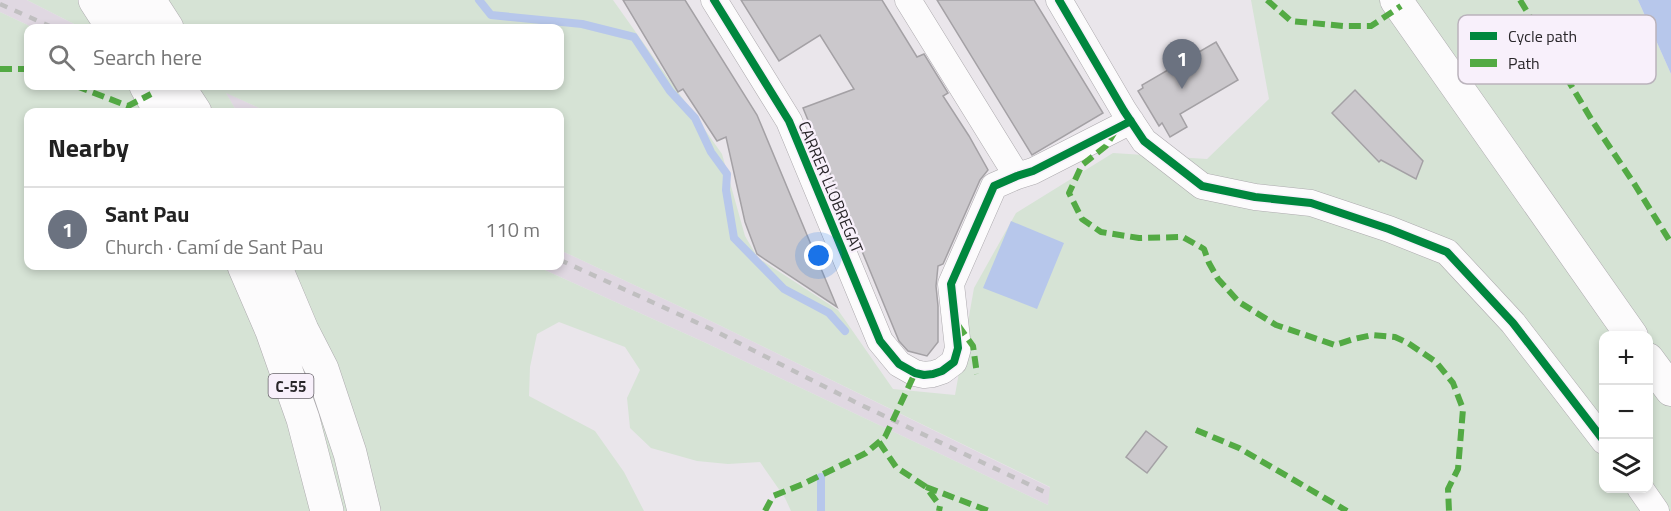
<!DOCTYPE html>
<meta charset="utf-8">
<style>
:root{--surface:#fff;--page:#f2f2f2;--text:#222;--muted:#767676;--line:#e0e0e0;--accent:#7c3aed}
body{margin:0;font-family:"Titillium Web",sans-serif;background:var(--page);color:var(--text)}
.controls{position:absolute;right:18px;bottom:18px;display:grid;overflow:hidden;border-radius:12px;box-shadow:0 3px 9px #0003}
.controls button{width:54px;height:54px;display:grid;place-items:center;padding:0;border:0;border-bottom:2px solid var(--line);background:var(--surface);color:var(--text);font:30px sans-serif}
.you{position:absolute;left:819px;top:256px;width:21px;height:21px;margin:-15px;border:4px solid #fff;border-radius:50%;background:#1a73e8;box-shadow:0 0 0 9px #1a73e833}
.badge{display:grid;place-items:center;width:39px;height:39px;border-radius:50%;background:var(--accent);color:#fff;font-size:20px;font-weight:700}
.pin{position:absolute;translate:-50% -50px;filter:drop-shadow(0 2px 3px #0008)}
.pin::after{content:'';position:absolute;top:32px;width:21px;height:18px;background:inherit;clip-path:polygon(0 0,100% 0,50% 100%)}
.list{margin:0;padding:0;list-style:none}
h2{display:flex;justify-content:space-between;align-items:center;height:78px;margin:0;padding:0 24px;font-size:26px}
h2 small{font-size:20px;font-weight:400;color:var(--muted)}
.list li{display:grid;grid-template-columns:39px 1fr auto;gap:18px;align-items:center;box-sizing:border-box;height:84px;padding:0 24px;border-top:2px solid var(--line)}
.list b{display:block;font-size:22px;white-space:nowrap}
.list p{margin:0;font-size:20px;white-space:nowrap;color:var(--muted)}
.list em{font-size:20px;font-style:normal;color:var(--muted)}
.icon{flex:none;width:33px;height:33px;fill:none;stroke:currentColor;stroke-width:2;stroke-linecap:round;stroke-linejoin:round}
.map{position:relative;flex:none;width:1671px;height:511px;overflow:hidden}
.search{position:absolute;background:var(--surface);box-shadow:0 3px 9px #0003;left:24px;top:24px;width:540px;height:66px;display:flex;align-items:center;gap:15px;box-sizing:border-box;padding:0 21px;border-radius:12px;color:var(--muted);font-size:22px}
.panel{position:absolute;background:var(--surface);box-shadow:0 3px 9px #0003;left:24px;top:108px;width:540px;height:162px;border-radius:12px}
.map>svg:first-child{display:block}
</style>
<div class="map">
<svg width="1671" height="511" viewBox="0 0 1671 511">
<rect width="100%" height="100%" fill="#eae6eb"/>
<path fill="#e0d8e2" d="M0,0h27l55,28h-48l-34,-16z
M225,92l43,20h-31z
M560,250l155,73 336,165 -3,17 -342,-162 -170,-77h24z"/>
<path fill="#d6e3d5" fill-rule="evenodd" d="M27,0h586l109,154 23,82 13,22 80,52 55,79 62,6 19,-107 42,-75 97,-60 94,6 62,-60 -18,-99h387l33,74v437h-880l-6,-13 -25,-36 -32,2 -31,-3 -46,-13 -21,-20 -3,-30 13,-28 -15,-23 -66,-25 -22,12 -7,33 -1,29 66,35 29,41 20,39h-644v-499l34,16h-6v58h532v-58h-478zM226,93l42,19h292v138l155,73 335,164 -2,18 -342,-162 -170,-77h-508v-154h209zM1604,336h44v152h-44z"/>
<path fill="#b7c7eb" d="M1638,0h33v74z
M1011,221l53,22 -27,66 -54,-21z"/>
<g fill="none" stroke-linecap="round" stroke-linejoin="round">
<path stroke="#b7c7eb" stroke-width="8" d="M479,0l12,15 91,9 52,13 36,54 25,27 16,34 16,22 -1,16 8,48 50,51 45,24 16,18
M821,477v34"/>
</g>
<path fill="#cbc8cc" stroke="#a4a1a5" stroke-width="1.5" d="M623,0h62l72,115 80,192 -80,-53 -12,-32 -19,-85 -9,4 -34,-52 -5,3z
M741,0h141l35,57 7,-3 24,39 -5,3 26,40 19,34 -8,10 -37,84 -5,2 -2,20 2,20v36l-11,14 -19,-5 -9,-10 -96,-233 51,-19 -34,-54 -41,26z
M937,0h97l69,113 -71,42z
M1216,42l22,38 -58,34 7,13 -17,10 -8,-14 -3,3 -21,-35 5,-3 -1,-3z
M1355,90l68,71 -7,18 -35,-19 -2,2 -47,-49z
M1146,431l21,16 -20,26 -21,-16z"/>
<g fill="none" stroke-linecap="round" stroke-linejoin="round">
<g stroke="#adaaae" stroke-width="27">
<path id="minor" d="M714,0l75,121 91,220 19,23 16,9 9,2 9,-1 9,-3 12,-9 4,-14 -7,-64 43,-98 23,-10 16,-5 98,-50
M908,0l109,176
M1059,0l65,111 20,30 58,45 53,11 56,6 78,26 58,23 66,71 91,118
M1640,488l16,23"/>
</g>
<g stroke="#adaaae" stroke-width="33">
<path id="major" d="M1396,0l236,336
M1648,359l23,31"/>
</g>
<g stroke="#adaaae" stroke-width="34">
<path id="highway" d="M95,0l18,28
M122,0l18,28
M149,0l18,28
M146,86l15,26
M178,86l17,26
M244,266l28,65 31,88 24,92
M275,266l27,64 20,39 28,84 14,58"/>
</g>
<use href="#minor" stroke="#fcfbfc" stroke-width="26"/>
<use href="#major" stroke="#fcfbfc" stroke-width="32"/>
<use href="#highway" stroke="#fcfbfc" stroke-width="33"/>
<path stroke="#c0bfc0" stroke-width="4.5" stroke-dasharray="8 8" stroke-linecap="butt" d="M0,4l54,24
M560,260l151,69 146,74 192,91"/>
<path stroke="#53aa44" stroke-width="6" stroke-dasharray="12 6" stroke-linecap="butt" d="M1267,0l24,21 52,5h28l30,-20
M1520,0l73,122 42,63 36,58
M0,69h28
M76,86l52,20 23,-12
M1116,130l-10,16 -24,19 -13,28 13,26 19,13 38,6 44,-1 21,12 5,14 9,16 21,23 37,23 59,20 19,-6 18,-4 23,2 13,6 28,19 17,21 10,26 -5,60 -10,20 1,22
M958,325l15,21 4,28
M1196,430l43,18 108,63
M879,442l17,25 30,20 14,19 -1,5
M926,487l63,24
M765,511l8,-15 30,-12 63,-31 19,-16 30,-64"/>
<g stroke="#f8f0fb" stroke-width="11">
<path id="cycleway" d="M714,0l75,121 91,220 19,23 16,9 9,2 9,-1 9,-3 12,-9 4,-14 -7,-64 43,-98 23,-10 16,-5 98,-50
M1059,0l65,111 20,30 58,45 53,11 56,6 78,26 58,23 66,71 91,118"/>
</g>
<use href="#cycleway" stroke="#00873e" stroke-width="8"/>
</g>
<g text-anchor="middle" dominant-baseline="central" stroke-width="4.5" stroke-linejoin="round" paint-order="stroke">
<rect fill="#f8f0fb" stroke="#676369" stroke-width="1.5" x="268.5" y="374" width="45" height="24" rx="4.5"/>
<g font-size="15" font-weight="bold" fill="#29262a">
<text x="291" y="386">C-55</text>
</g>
<g font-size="16" fill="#29262a" stroke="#f8f0fb">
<text transform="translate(831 187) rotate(67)">CARRER LLOBREGAT</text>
</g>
</g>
<rect x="1458" y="15" width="198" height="69" rx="9" fill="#f8f0fb" stroke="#bab3bc" stroke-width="1.5"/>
<rect x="1470" y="32" width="27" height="8" fill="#00873e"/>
<rect x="1470" y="59" width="27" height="8" fill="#53aa44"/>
<g font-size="16" fill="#29262a">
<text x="1508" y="42">Cycle path</text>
<text x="1508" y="69">Path</text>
</g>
</svg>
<div class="controls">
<button>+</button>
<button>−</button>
<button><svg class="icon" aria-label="layers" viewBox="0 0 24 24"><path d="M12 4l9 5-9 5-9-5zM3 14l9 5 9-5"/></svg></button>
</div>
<div class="you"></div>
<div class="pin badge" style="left:1182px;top:89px;background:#6b7280">1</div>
<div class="search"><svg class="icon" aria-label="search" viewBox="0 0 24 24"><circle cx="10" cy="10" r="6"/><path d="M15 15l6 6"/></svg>Search here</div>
<section class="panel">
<h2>Nearby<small></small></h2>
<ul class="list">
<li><span class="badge" style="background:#6b7280">1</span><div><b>Sant Pau</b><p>Church · Camí de Sant Pau</p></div><em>110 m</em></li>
</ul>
</section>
</div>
